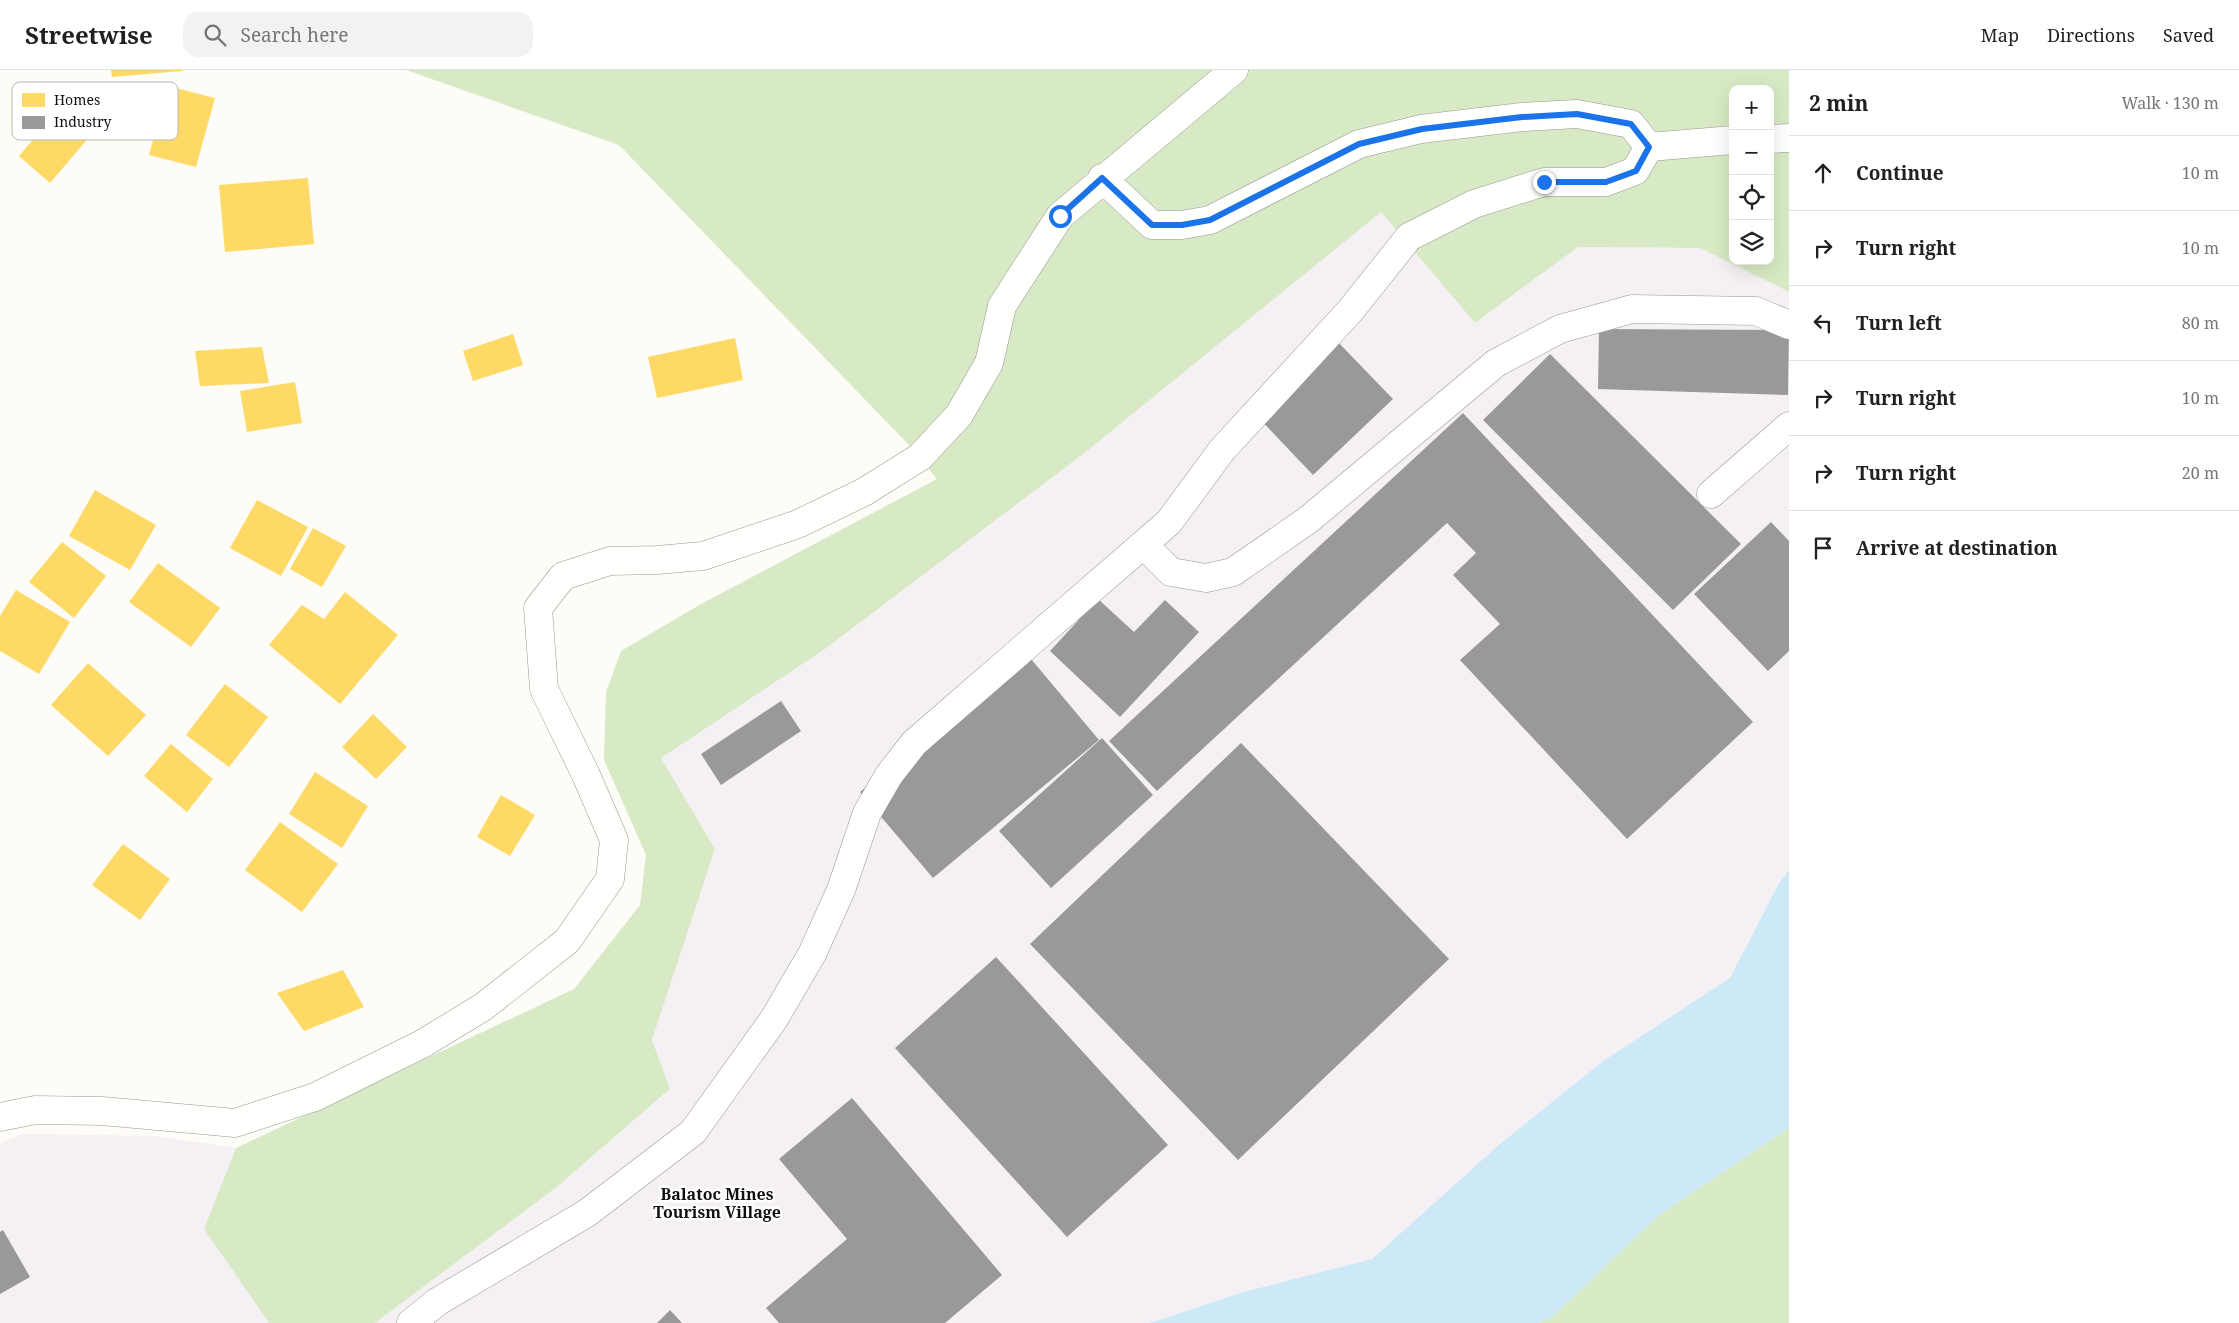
<!DOCTYPE html>
<meta charset="utf-8">
<style>
:root{--surface:#fff;--page:#f2f2f2;--text:#202124;--muted:#757577;--line:#e0e0e0}
body{margin:0;font-family:"Noto Serif",serif;background:var(--page);color:var(--text)}
.controls{position:absolute;right:15px;top:15px;display:grid;overflow:hidden;border-radius:10px;box-shadow:0 5px 20px #0002}
.controls button{width:45px;height:45px;display:grid;place-items:center;padding:0;border:0;border-bottom:1px solid var(--line);background:var(--surface);color:var(--text);font:25px sans-serif}
.stop{position:absolute;width:15px;height:15px;margin:-11px;border:4px solid #1a73e8;border-radius:50%;background:#fff}
.stop.end{background:#1a73e8;border-color:#fff;box-shadow:0 1px 5px #0008}
.list{margin:0;padding:0;list-style:none}
h2{display:flex;justify-content:space-between;align-items:center;height:65px;margin:0;padding:0 20px;font-size:21px}
h2 small{font-size:16px;font-weight:400;color:var(--muted)}
.list li{display:grid;grid-template-columns:32px 1fr auto;gap:15px;align-items:center;box-sizing:border-box;height:75px;padding:0 20px;border-top:1px solid var(--line)}
.list b{display:block;font-size:19px;white-space:nowrap}
.list em{font-size:16px;font-style:normal;color:var(--muted)}
.icon{flex:none;width:28px;height:28px;fill:none;stroke:currentColor;stroke-width:2;stroke-linecap:round;stroke-linejoin:round}
.map{position:relative;flex:none;width:1789px;height:1253px;overflow:hidden}
header{display:flex;align-items:center;gap:30px;box-sizing:border-box;height:70px;padding:0 25px;background:var(--surface);border-bottom:1px solid var(--line)}
header strong{font-size:24px}
nav{display:flex;gap:28px;margin-inline-start:auto;font-size:18px}
.search{width:350px;height:45px;background:var(--page);display:flex;align-items:center;gap:12px;box-sizing:border-box;padding:0 18px;border-radius:15px;color:var(--muted);font-size:19px}
main{display:flex}
aside{flex:1;background:var(--surface)}
.map>svg:first-child{display:block}
</style>
<header>
<strong>Streetwise</strong>
<div class="search"><svg class="icon" aria-label="search" viewBox="0 0 24 24"><circle cx="10" cy="10" r="6"/><path d="M15 15l6 6"/></svg>Search here</div>
<nav><a>Map</a><a>Directions</a><a>Saved</a></nav>
</header>
<main>
<div class="map">
<svg width="1789" height="1253" viewBox="0 0 1789 1253">
<rect width="100%" height="100%" fill="#fdfcf7"/>
<path fill="#f5f0f3" d="M1381,141l94,112 103,-76 122,1 89,44v578l-11,15 -48,93 -127,83 -102,82 -129,116 -132,34 -90,30h-775l183,-137 112,-96 -18,-50 63,-191 -55,-91 165,-109 262,-198z
M23,1064l131,2 82,12 -32,81 65,94h-269v-179z"/>
<path fill="#d8eac5" fill-rule="evenodd" d="M406,0h1383v222l-89,-44 -122,-1 -103,76 -94,-111 -294,239 -262,198 -164,109 54,91 -63,191 18,49 -112,97 -183,137h-106l-65,-94 32,-81 338,-159 66,-84 6,-50 -42,-95 2,-68 15,-41 80,-47 236,-125 -30,-36 -288,-298zM1733,19h37v172h-37z
M1789,1058v195h-250l13,-6 107,-102z"/>
<path fill="#cde8f7" d="M1789,800v258l-130,87 -107,102 -13,6h-389l90,-30 132,-34 129,-116 102,-82 127,-83 48,-93z"/>
<path fill="#ffd966" d="M111,0h71v1l-70,6z
M168,16l47,12 -19,69 -47,-12z
M71,25l31,27 -52,61 -31,-27z
M308,108l6,66 -89,8 -6,-67z
M513,264l10,31 -50,16 -10,-30z
M735,268l8,42 -86,18 -9,-41z
M262,277l7,36 -69,3 -5,-35z
M295,312l7,41 -55,9 -7,-41z
M95,420l61,35 -26,45 -61,-34z
M257,430l51,27 -27,49 -51,-28z
M313,458l33,18 -24,41 -32,-18z
M62,472l44,34 -32,42 -45,-36z
M158,493l62,45 -29,39 -62,-45z
M16,520l54,32 -31,52 -39,-23v-35z
M345,522l53,43 -58,69 -71,-59 33,-40 22,14z
M88,593l58,52 -38,41 -57,-51z
M225,614l43,33 -39,50 -43,-32z
M373,644l34,33 -31,32 -34,-32z
M171,674l42,35 -26,33 -43,-36z
M315,702l53,34 -26,42 -53,-34z
M501,725l34,20 -25,41 -33,-19z
M280,752l58,42 -36,48 -57,-42z
M123,774l47,35 -30,41 -48,-35z
M343,900l21,37 -60,24 -27,-38z"/>
<path fill="#999" d="M1599,259l190,1 -1,65 -190,-6z
M1335,269l58,60 -80,76 -57,-60z
M1550,284l191,190 -68,66 -190,-190z
M1463,343l290,309 -126,117 -167,-179 40,-36 -47,-49 23,-22 -29,-30 -290,268 -48,-50z
M1771,452l18,19v110l-21,20 -74,-77z
M1098,529l36,33 31,-32 34,32 -79,85 -70,-66z
M1026,583l73,87 -166,138 -73,-86z
M781,631l20,30 -80,54 -20,-31z
M1102,668l51,57 -102,93 -52,-57z
M1241,673l208,216 -211,201 -208,-216z
M996,887l172,188 -101,92 -172,-189z
M852,1028l150,177 -57,48h-166l-13,-15 81,-69 -68,-80z
M3,1160l27,47 -30,17v-62z
M670,1240l12,13h-25z"/>
<g fill="none" stroke-linecap="round" stroke-linejoin="round">
<g stroke="#979795" stroke-width="29">
<path id="minor" d="M1770,69l19,-1
M1649,77l84,-7
M1102,108l50,47h30l28,-5 149,-76 62,-15 101,-12 55,-3 54,10 18,23
M1711,424l78,-68
M1144,475l27,27 35,6 27,-6 75,-52 188,-157 64,-34 72,-20 124,2 33,14
M0,1047l35,-7 67,1 133,12 80,-26 107,-53 61,-37 84,-66 43,-62 4,-39 -28,-65 -42,-86 -6,-81 25,-32 47,-15 47,-1 46,-4 95,-32 66,-32 56,-35 39,-42 30,-52 13,-57 58,-90 174,-146
M411,1253l26,-21 150,-89 106,-81 81,-113 38,-65 29,-64 26,-77 22,-38 25,-32 255,-221 53,-72 128,-139 59,-74 65,-33 70,-22h62l29,-11 14,-24"/>
</g>
<use href="#minor" stroke="#fffffe" stroke-width="28"/>
</g>
<g fill="none" stroke-linecap="round" stroke-linejoin="round">
<path stroke="#1a73e8" stroke-width="6" d="M1060,146l42,-38 50,47h30l28,-5 149,-76 63,-15 100,-12 55,-3 54,10 18,23 -13,24 -30,11h-62"/>
</g>
<g text-anchor="middle" dominant-baseline="central" stroke-width="5" stroke-linejoin="round" paint-order="stroke">
<g font-size="16" font-weight="bold" fill="#111" stroke="#fff">
<text x="717" y="1124">Balatoc Mines<tspan x="717" dy="18">Tourism Village</tspan></text>
</g>
</g>
<rect x="12" y="12" width="166" height="58" rx="8" fill="#fff" stroke="#b8b8b8" stroke-width="1"/>
<rect x="22" y="23" width="23" height="14" fill="#ffd966"/>
<rect x="22" y="46" width="23" height="13" fill="#999"/>
<g font-size="14" fill="#111">
<text x="54" y="35">Homes</text>
<text x="54" y="57">Industry</text>
</g>
</svg>
<div class="controls">
<button>+</button>
<button>−</button>
<button><svg class="icon" aria-label="locate" viewBox="0 0 24 24"><circle cx="12" cy="12" r="6"/><path d="M12 2v4M12 18v4M2 12h4M18 12h4"/></svg></button>
<button><svg class="icon" aria-label="layers" viewBox="0 0 24 24"><path d="M12 4l9 5-9 5-9-5zM3 14l9 5 9-5"/></svg></button>
</div>
<div class="stop" style="left:1060px;top:146px"></div>
<div class="stop end" style="left:1544px;top:112px"></div>
</div>
<aside>
<h2>2 min<small>Walk · 130 m</small></h2>
<ul class="list">
<li><svg class="icon" aria-label="ahead" viewBox="0 0 24 24"><path d="M12 20V5M6 11l6-6 6 6"/></svg><div><b>Continue</b></div><em>10 m</em></li>
<li><svg class="icon" aria-label="right" viewBox="0 0 24 24"><path d="M7 20v-9h11M14 6l5 5-5 5"/></svg><div><b>Turn right</b></div><em>10 m</em></li>
<li><svg class="icon" aria-label="left" viewBox="0 0 24 24"><path d="M17 20v-9H6M10 6l-5 5 5 5"/></svg><div><b>Turn left</b></div><em>80 m</em></li>
<li><svg class="icon" aria-label="right" viewBox="0 0 24 24"><path d="M7 20v-9h11M14 6l5 5-5 5"/></svg><div><b>Turn right</b></div><em>10 m</em></li>
<li><svg class="icon" aria-label="right" viewBox="0 0 24 24"><path d="M7 20v-9h11M14 6l5 5-5 5"/></svg><div><b>Turn right</b></div><em>20 m</em></li>
<li><svg class="icon" aria-label="arrive" viewBox="0 0 24 24"><path d="M6 21V4h12l-3 4 3 4H6"/></svg><div><b>Arrive at destination</b></div></li>
</ul>
</aside>
</main>
